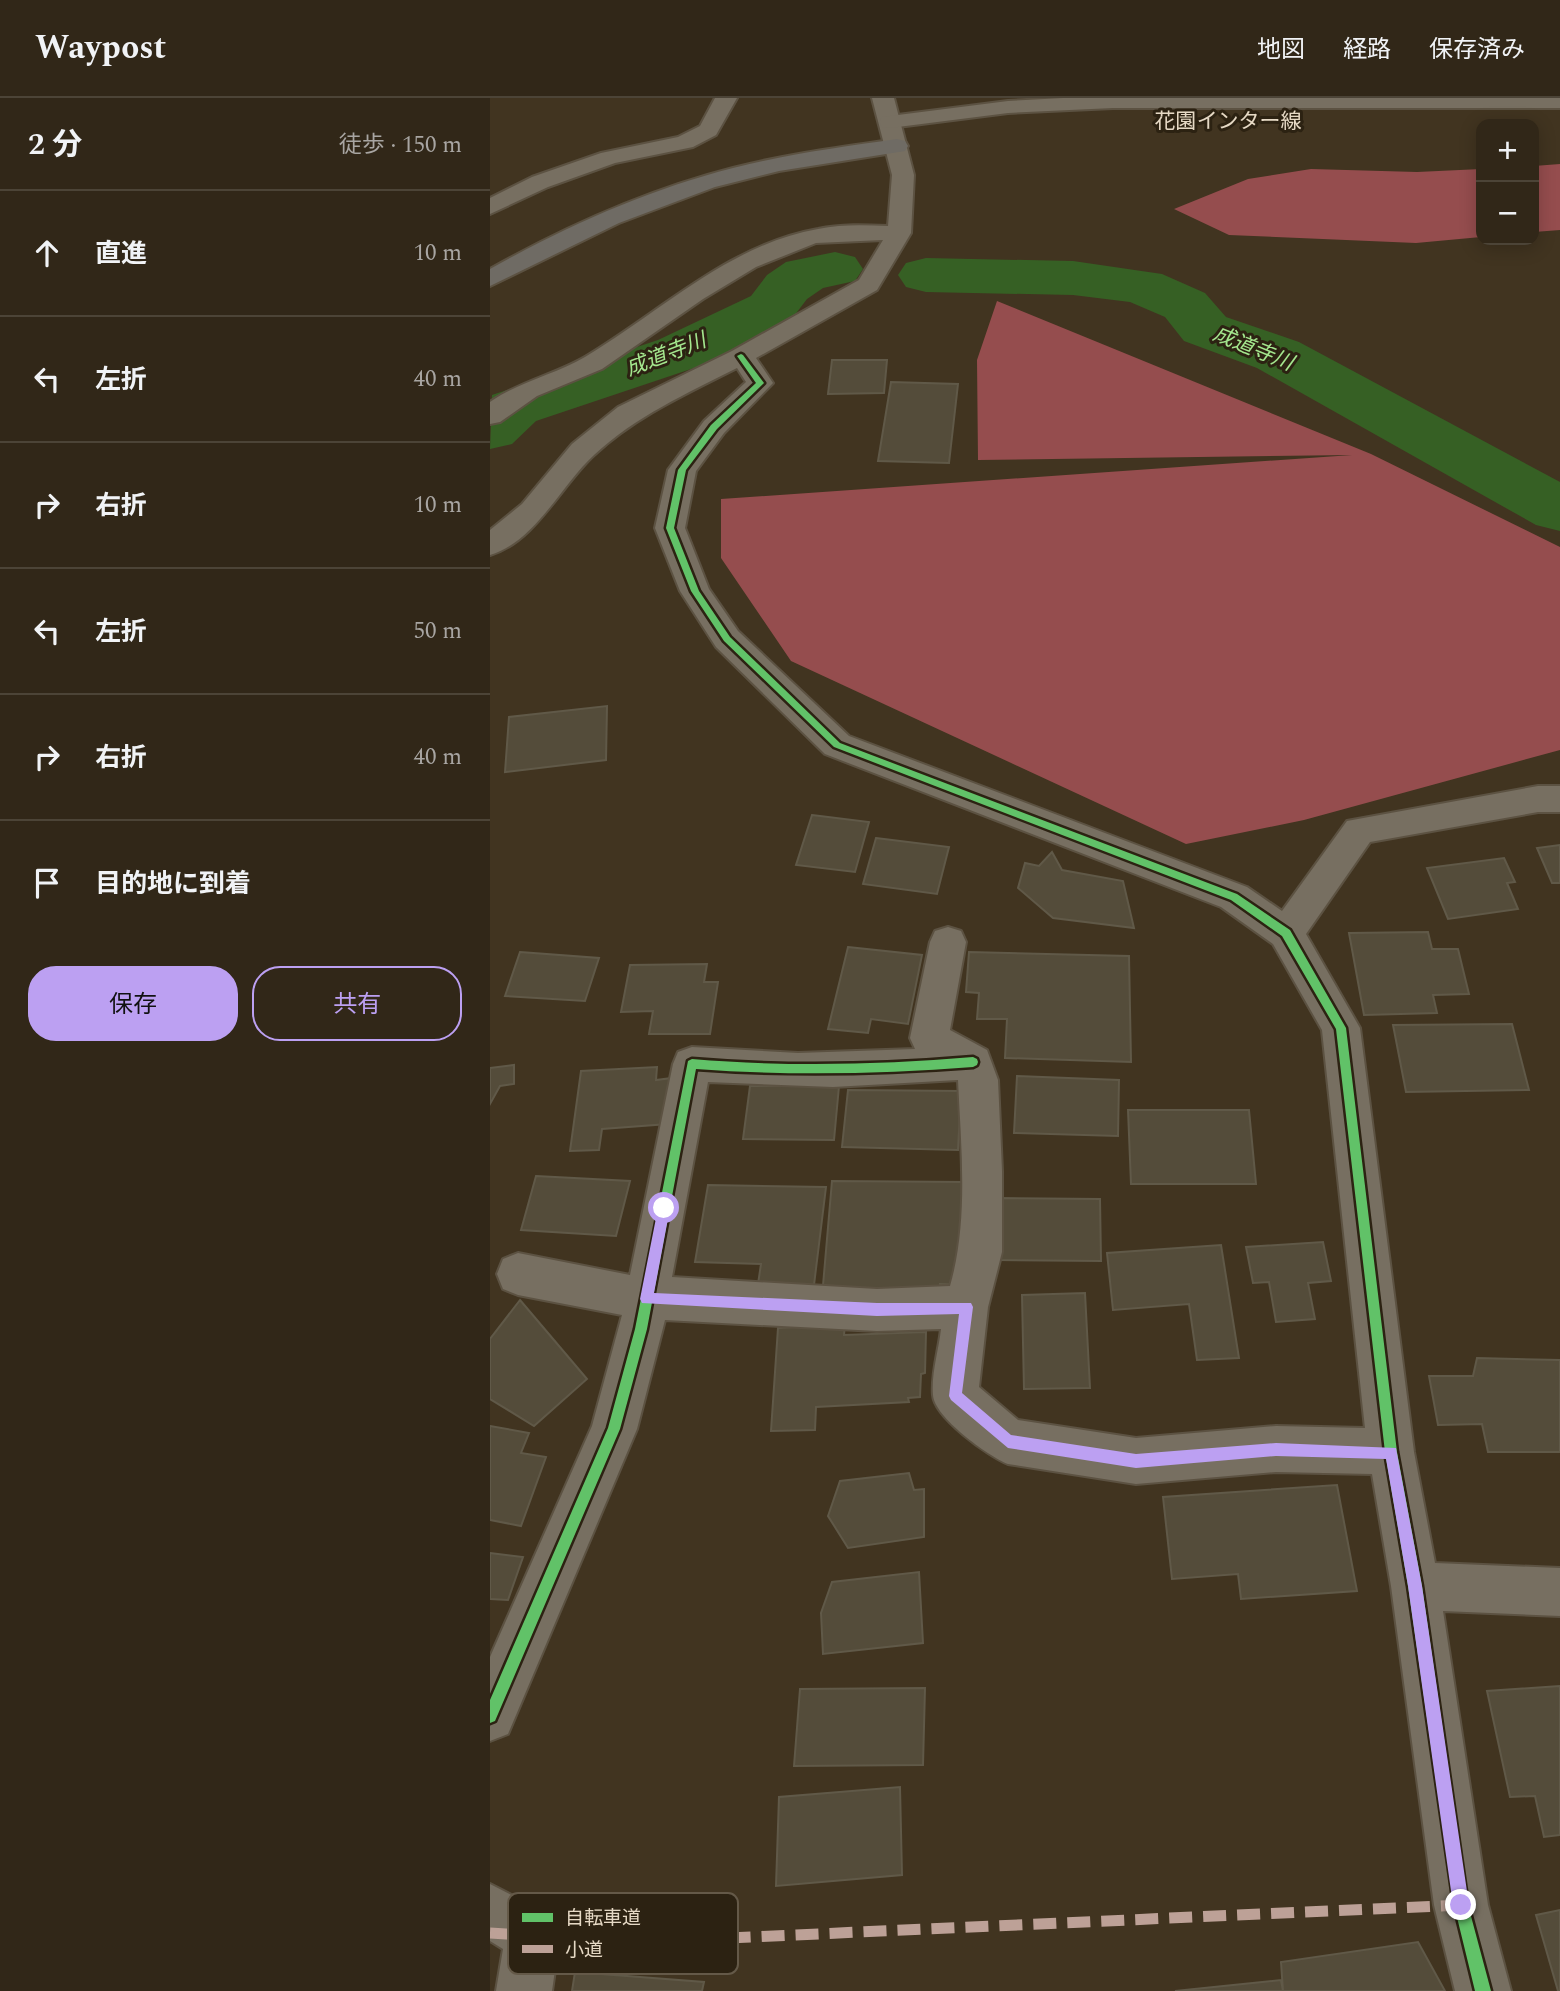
<!DOCTYPE html>
<html lang="ja">
<meta charset="utf-8">
<style>
:root{--surface:#312718;--page:#3d3325;--text:#f1f3f6;--muted:#a8a5a2;--line:#4c4437;--accent:#bca0f2}
body{margin:0;font-family:Spectral,"Noto Sans JP",serif;background:var(--page);color:var(--text)}
.controls{position:absolute;right:21px;top:21px;display:grid;overflow:hidden;border-radius:14px;box-shadow:0 4px 18px #0003}
.controls button{width:63px;height:63px;display:grid;place-items:center;padding:0;border:0;border-bottom:2px solid var(--line);background:var(--surface);color:var(--text);font:35px sans-serif}
.stop{position:absolute;width:21px;height:21px;margin:-16px;border:5px solid #bca0f2;border-radius:50%;background:#fff}
.stop.end{background:#bca0f2;border-color:#fff;box-shadow:0 2px 7px #0008}
.list{margin:0;padding:0;list-style:none}
h2{display:flex;justify-content:space-between;align-items:center;height:91px;margin:0;padding:0 28px;font-size:30px}
h2 small{font-size:23px;font-weight:400;color:var(--muted)}
.list li{display:grid;grid-template-columns:46px 1fr auto;gap:21px;align-items:center;box-sizing:border-box;height:126px;padding:0 28px;border-top:2px solid var(--line)}
.list b{display:block;font-size:26px;white-space:nowrap}
.list em{font-size:23px;font-style:normal;color:var(--muted)}
.actions{display:flex;gap:14px;padding:21px 28px}
.actions a{flex:1;padding:16px 0;border:2px solid var(--accent);border-radius:28px;text-align:center;font-size:24px;color:var(--accent)}
.actions .main{background:var(--accent);color:#111}
.icon{flex:none;width:38px;height:38px;fill:none;stroke:currentColor;stroke-width:2;stroke-linecap:round;stroke-linejoin:round}
.map{position:relative;flex:none;width:1070px;height:1893px;overflow:hidden}
header{display:flex;align-items:center;gap:42px;box-sizing:border-box;height:98px;padding:0 35px;background:var(--surface);border-bottom:2px solid var(--line)}
header strong{font-size:33px}
nav{display:flex;gap:38px;margin-inline-start:auto;font-size:24px}
main{display:flex}
aside{flex:1;background:var(--surface)}
.map>svg:first-child{display:block}
</style>
<header>
<strong>Waypost</strong>
<nav><a>地図</a><a>経路</a><a>保存済み</a></nav>
</header>
<main>
<aside>
<h2>2 分<small>徒歩 · 150 m</small></h2>
<ul class="list">
<li><svg class="icon" aria-label="ahead" viewBox="0 0 24 24"><path d="M12 20V5M6 11l6-6 6 6"/></svg><div><b>直進</b></div><em>10 m</em></li>
<li><svg class="icon" aria-label="left" viewBox="0 0 24 24"><path d="M17 20v-9H6M10 6l-5 5 5 5"/></svg><div><b>左折</b></div><em>40 m</em></li>
<li><svg class="icon" aria-label="right" viewBox="0 0 24 24"><path d="M7 20v-9h11M14 6l5 5-5 5"/></svg><div><b>右折</b></div><em>10 m</em></li>
<li><svg class="icon" aria-label="left" viewBox="0 0 24 24"><path d="M17 20v-9H6M10 6l-5 5 5 5"/></svg><div><b>左折</b></div><em>50 m</em></li>
<li><svg class="icon" aria-label="right" viewBox="0 0 24 24"><path d="M7 20v-9h11M14 6l5 5-5 5"/></svg><div><b>右折</b></div><em>40 m</em></li>
<li><svg class="icon" aria-label="arrive" viewBox="0 0 24 24"><path d="M6 21V4h12l-3 4 3 4H6"/></svg><div><b>目的地に到着</b></div></li>
</ul>
<div class="actions"><a class="main">保存</a><a>共有</a></div>
</aside>
<div class="map">
<svg width="1070" height="1893" viewBox="0 0 1070 1893">
<rect width="100%" height="100%" fill="#413420"/>
<path fill="#954d4e" d="M1070,66v66l-26,2v-66z
M821,71l106,3 64,-3v68l-65,6 -187,-8 -55,-26 74,-30z
M507,203l374,153 189,93v203l-256,70 -118,24 -395,-183 -70,-103v-59l631,-44 -374,5 -1,-100z"/>
<g fill="none" stroke-linecap="round" stroke-linejoin="round">
<path fill="#366024" fill-rule="evenodd" d="M345,154l20,5 8,12 -8,12 -32,7 -16,11 -16,21 -91,46 -164,55 -24,23 -22,5 2,-54 166,-55 93,-44 16,-21 19,-13z
M436,160l147,3 89,13 43,19 21,24 73,25 261,140v49l-24,-6 -279,-157 -73,-27 -19,-24 -35,-15 -57,-7 -147,-3 -20,-5 -8,-12 8,-12z"/>
</g>
<path fill="#544c3a" stroke="#605948" stroke-width="2" d="M342,262h55l-3,33 -56,1z
M401,284l67,2 -9,79 -71,-2z
M117,608l-1,54 -101,12 4,-55z
M322,717l57,7 -14,50 -59,-7z
M386,740l73,9 -12,47 -74,-10z
M1070,747v38h-8l-15,-35z
M562,754l10,18 61,11 11,47 -81,-10 -35,-30 7,-25 14,3z
M1014,760l11,24 -8,1 11,26 -70,10 -21,-51z
M938,834l4,17h26l11,45 -36,1 4,18 -73,2 -15,-82z
M358,849l74,8 -14,69 -37,-5 -3,14 -40,-4z
M30,854l79,6 -14,43 -80,-5z
M479,854l160,4 2,106 -126,-4 2,-39h-30l2,-26 -13,-1z
M217,866l-3,18h14l-8,52h-61l4,-23 -32,1 9,-47z
M1022,926l17,66 -123,2 -13,-67z
M24,967v19l-14,2 -10,18v-36z
M167,969l-1,13 16,-2 -4,46 -66,5 -3,21 -29,1 11,-80z
M527,978l102,4 -1,56 -104,-3z
M260,988h89l-5,54 -91,-1z
M358,992l113,1 -3,59 -116,-3z
M638,1012h121l7,74h-125z
M46,1078l94,5 -14,55 -95,-6z
M342,1083l136,1 -3,103 -25,-1v14l-118,-1z
M218,1087l118,2 -12,98 -56,-1 3,-20 -66,-2z
M508,1100l102,1 1,62 -104,-1z
M833,1144l8,39 -23,2 7,36 -39,3 -7,-40 -16,1 -7,-36z
M731,1147l18,113 -42,2 -8,-56 -76,6 -6,-57z
M595,1195l5,95 -66,1 -2,-94z
M30,1202l67,79 -53,47 -44,-27v-60z
M355,1226l-1,11 82,-3 -1,41 -4,1 -1,23 -12,1 1,4 -93,5 -1,23 -44,1 7,-103z
M987,1260l83,2v92h-72l-6,-28 -44,1 -9,-49h44z
M0,1328l39,7 -8,20 25,4 -25,69 -31,-6z
M419,1375l5,17 10,-1v48l-76,11 -20,-32 12,-35z
M847,1387l20,106 -116,8 -3,-25 -66,5 -9,-82z
M0,1455l33,4 -15,43 -18,-1z
M429,1474l4,71 -100,11 -2,-41 11,-31z
M1070,1588v149l-16,2 -9,-41 -25,1 -23,-106z
M435,1590l-2,77 -129,1 6,-77z
M410,1689l2,88 -126,11 3,-89z
M1070,1812v81h-2l-22,-76z
M928,1844l27,49h-162l-2,-29z
M85,1874l129,10 -2,9h-130z
M791,1882l2,11h-108z"/>
<g fill="none" stroke-linecap="round" stroke-linejoin="round">
<g stroke="#5c5242" stroke-width="4">
<path id="street" d="M225,0h22l-21,37 -23,12 -78,16 -67,24 -58,27v-16l42,-21 69,-24 77,-16 22,-11z
M382,0h22l20,77 -3,58 -34,57 -121,68 17,25 -49,50 -28,38 -11,57 24,61 29,42 111,105 398,151 35,24 65,-90 191,-35h22v26h-22l-168,30 -64,92 54,94 54,424 21,111 125,5v48l-117,-5 45,294 23,86h-56l-21,-86 -43,-319 -19,-112 -96,-2 -140,12 -128,-20c-20,-8 -74,-47 -75,-69 -2,-21 6,-46 8,-66l-64,2 -212,-11 -28,109 -129,305 -18,7v-84l102,-231 30,-111 -104,-20 -15,-6 -6,-15 6,-15 15,-6 112,22 43,-211 5,-12 14,-5 106,6 117,-4 -5,-11 20,-96 5,-11 13,-4 13,4 5,11 -16,88 37,20 11,30 4,91v81l-14,55 -9,80 39,33 118,18 140,-12 89,2 -43,-398 -49,-86 -52,-37 -396,-153 -109,-107 -36,-56 -25,-63 13,-58 36,-49 42,-39 -9,-14c-51,26 -101,48 -143,87 -32,29 -59,87 -104,100v-25l32,-26 50,-60 46,-37 114,-56 127,-71 24,-40 -67,3 -60,24 -53,32 -101,70 -65,27 -37,26 -10,2v-22l3,-2c29,-19 63,-26 92,-43 77,-46 143,-112 233,-128 23,-5 47,-4 70,-3l4,-51zM468,982c3,68 11,140 -8,206l-73,3 -205,-12 36,-195 125,5z
M0,1786l62,32 8,19 -8,56h-56l7,-42 -13,-8z"/>
</g>
<g stroke="#5c5242" stroke-width="4">
<path id="secondary" d="M573,0h497v10h-447l-105,5 -118,15 -8,-1 -3,-5 3,-5 8,-1 118,-15z"/>
</g>
<g stroke="#5c5242" stroke-width="4">
<path id="highway" d="M407,41l8,2 3,5 -3,5 -126,20 -64,16 -96,36 -129,63v-17c77,-43 157,-79 243,-101 54,-14 109,-21 164,-29z"/>
</g>
<use href="#street" fill="#776f61" fill-rule="evenodd"/>
<use href="#secondary" fill="#776f61" fill-rule="evenodd"/>
<use href="#highway" fill="#6f6b64" fill-rule="evenodd"/>
<path stroke="#bda197" stroke-width="11" stroke-dasharray="23 11" stroke-linecap="butt" d="M0,1835l148,9 823,-37"/>
<g stroke="#2c2212" stroke-width="5">
<path id="cycleway" d="M251,256l2,1 21,28 -47,46 -31,41 -12,58 25,63 31,46 110,106 397,151 53,36 56,98 51,424 25,134 46,319 23,86h-16l-21,-86 -46,-319 -23,-134 -49,-423 -54,-93 -51,-36 -397,-153 -110,-106 -33,-50 -25,-63 12,-58 33,-45 45,-42 -19,-27z
M483,959l4,2 1,3 -1,3 -4,2c-92,7 -184,9 -277,2l-49,260 -27,100 -125,292 -5,2v-23l118,-272 27,-99 53,-268 4,-2c94,8 187,6 281,-2z"/>
</g>
<use href="#cycleway" fill="#61c268" fill-rule="evenodd"/>
</g>
<path fill="#bca0f2" d="M174,1105l6,5 -16,85 223,10h94l2,4 -11,86 49,42 125,19 140,-11 120,5 26,138 47,319 -2,6 -6,2 -5,-2 -3,-6 -45,-319 -22,-127 -110,-3 -140,12 -128,-20 -57,-48 -2,-4 10,-82 -82,2 -235,-13 -2,-4 18,-91z"/>
<g text-anchor="middle" dominant-baseline="central" stroke-width="6" stroke-linejoin="round" paint-order="stroke">
<g font-size="21" fill="#e6d9c5" stroke="#2c2212">
<text x="738" y="24">花園インター線</text>
</g>
<g font-size="21" font-style="italic" fill="#a4e78e" stroke="#2c2212">
<text transform="translate(763 251) rotate(22)">成道寺川</text>
<text transform="translate(176 257) rotate(-21)">成道寺川</text>
</g>
</g>
<rect x="18" y="1795" width="230" height="81" rx="10" fill="#2c2212" stroke="#645948" stroke-width="2"/>
<rect x="32" y="1815" width="31" height="9" fill="#61c268"/>
<rect x="32" y="1847" width="31" height="8" fill="#bda197"/>
<g font-size="19" fill="#e6d9c5">
<text x="75" y="1826">自転車道</text>
<text x="75" y="1858">小道</text>
</g>
</svg>
<div class="controls">
<button>+</button>
<button>−</button>
</div>
<div class="stop" style="left:174px;top:1110px"></div>
<div class="stop end" style="left:971px;top:1807px"></div>
</div>
</main>
